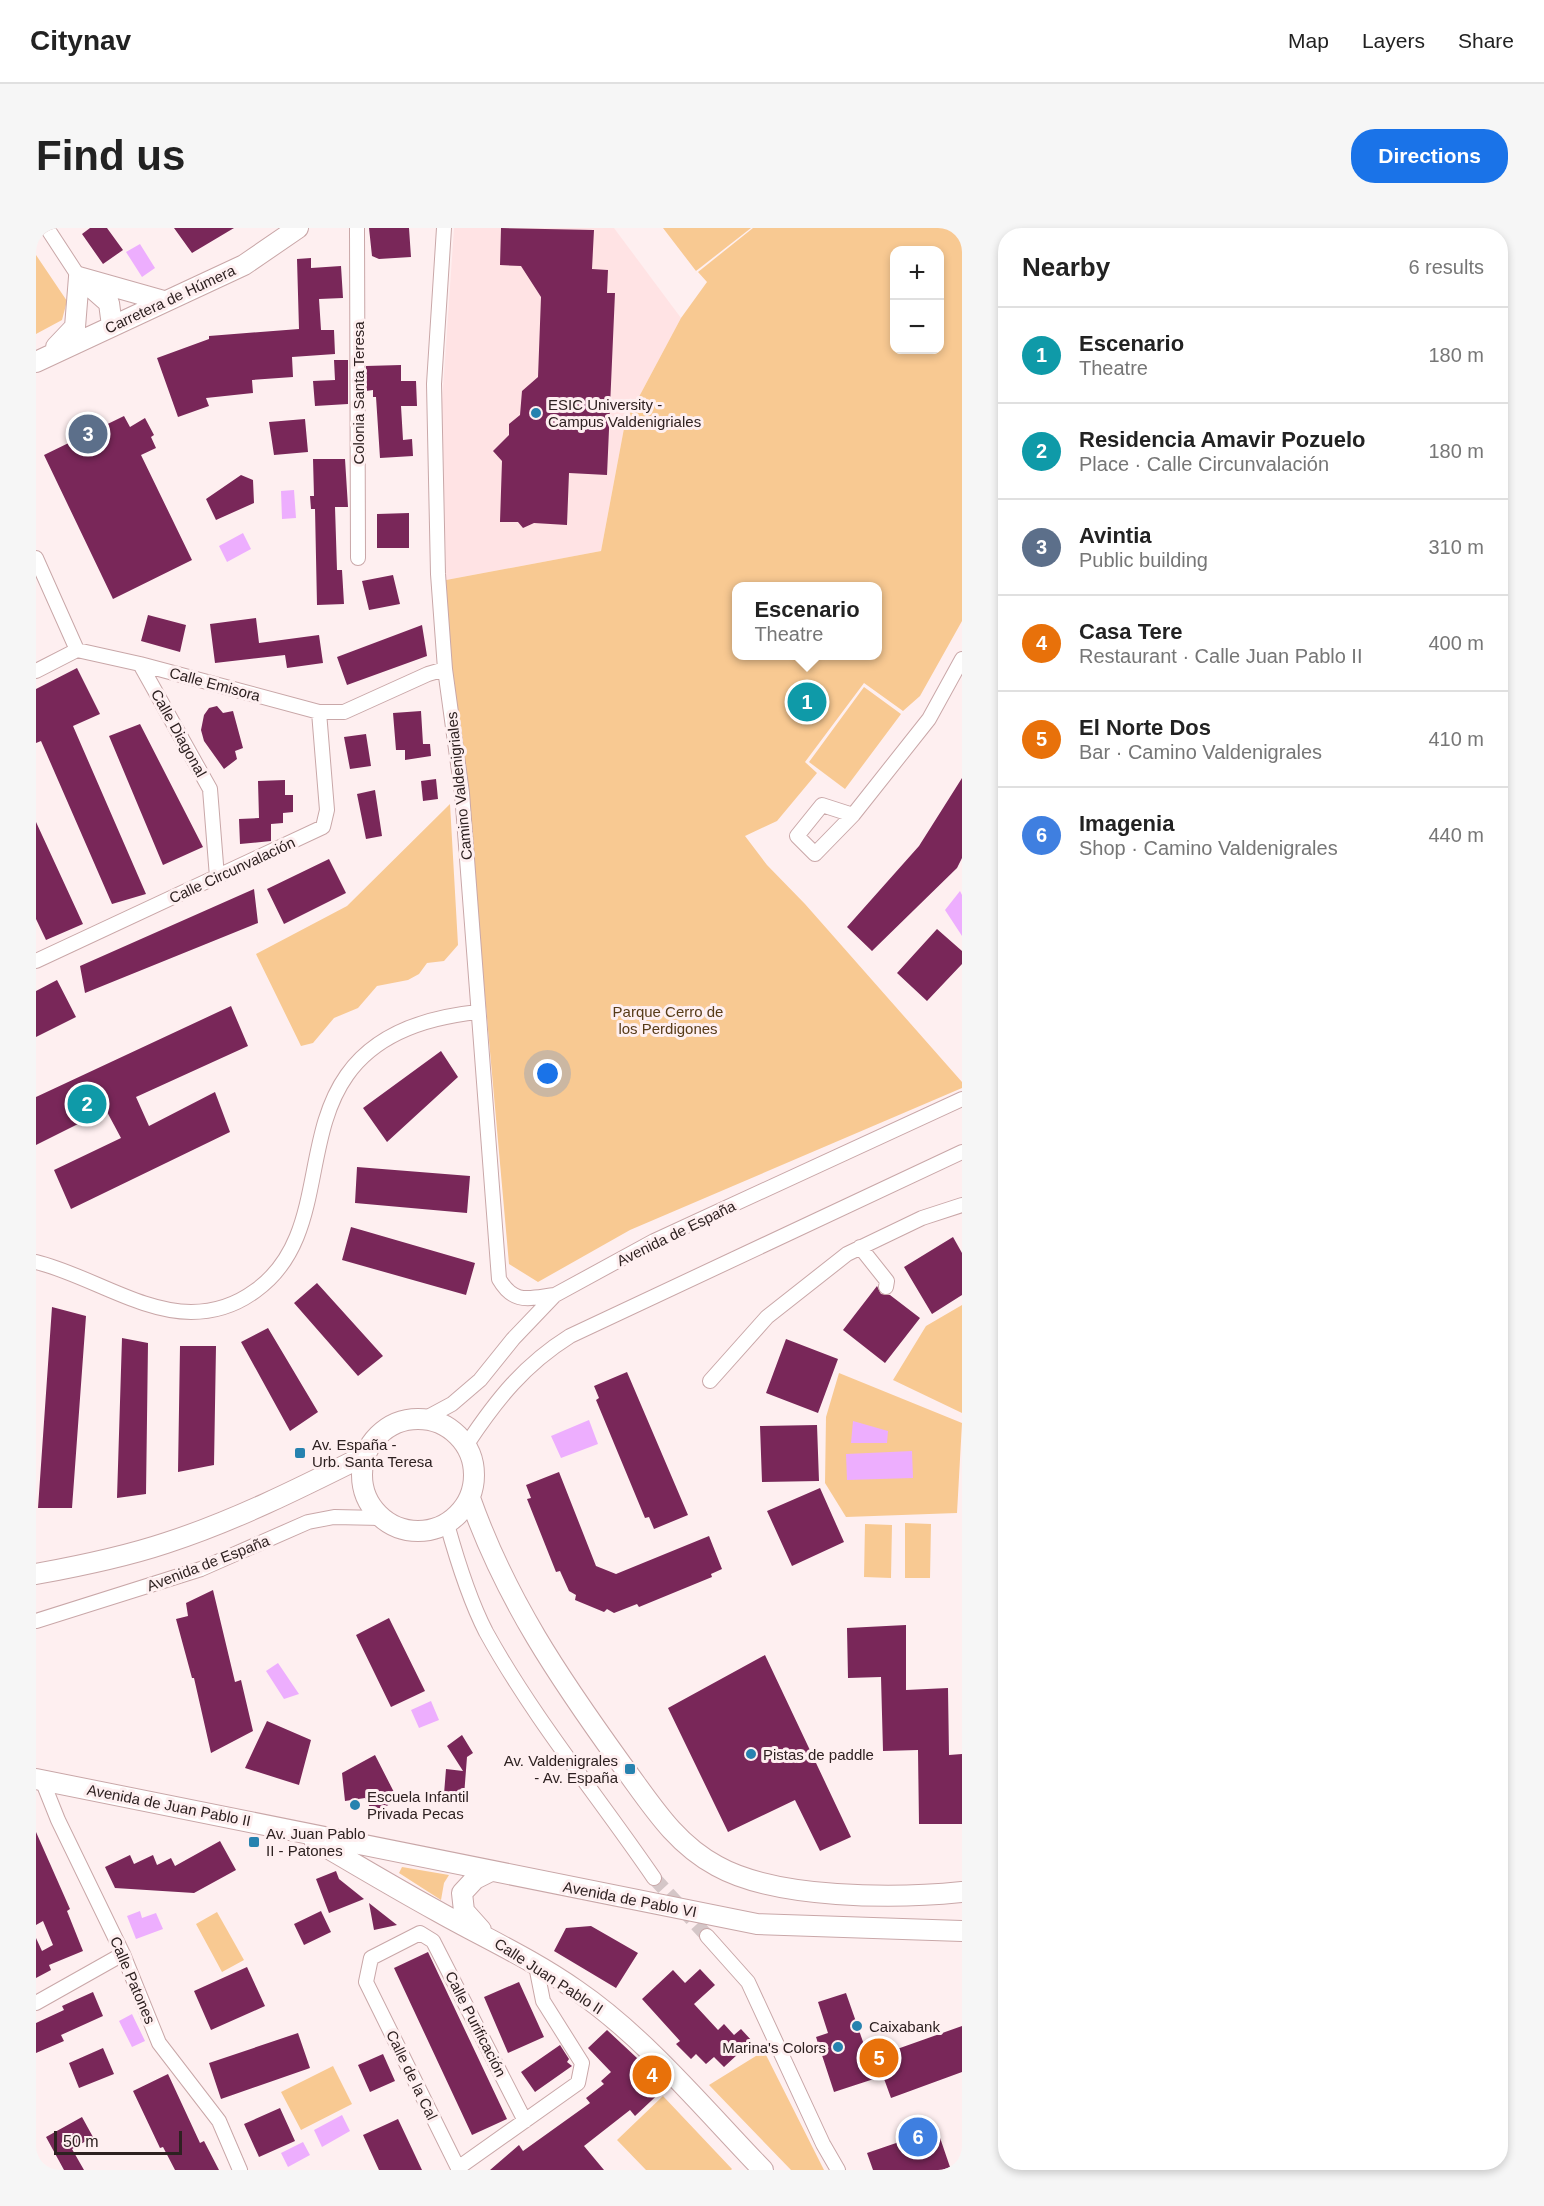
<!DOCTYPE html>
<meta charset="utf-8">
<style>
:root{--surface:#fff;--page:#f6f6f6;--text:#222;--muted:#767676;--line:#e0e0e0;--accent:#1a73e8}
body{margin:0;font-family:Arial,sans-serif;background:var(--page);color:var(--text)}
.controls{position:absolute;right:18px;top:18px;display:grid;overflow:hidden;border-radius:12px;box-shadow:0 3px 9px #0003}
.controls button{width:54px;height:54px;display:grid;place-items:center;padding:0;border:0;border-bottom:2px solid var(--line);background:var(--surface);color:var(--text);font:30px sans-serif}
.scale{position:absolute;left:18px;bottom:15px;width:128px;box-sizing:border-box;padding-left:6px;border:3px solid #2e2121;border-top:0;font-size:16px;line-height:21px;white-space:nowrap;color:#2e2121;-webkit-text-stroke:4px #feeff0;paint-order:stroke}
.you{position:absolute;left:512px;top:846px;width:21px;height:21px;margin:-15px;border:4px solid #fff;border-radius:50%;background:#1a73e8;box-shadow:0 0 0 9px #1a73e833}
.badge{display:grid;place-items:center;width:39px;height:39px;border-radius:50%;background:var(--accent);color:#fff;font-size:20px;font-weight:700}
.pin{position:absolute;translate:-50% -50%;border:3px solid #fff;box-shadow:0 2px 6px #0006}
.popup{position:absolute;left:696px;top:354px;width:150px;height:78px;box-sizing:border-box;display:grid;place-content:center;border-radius:12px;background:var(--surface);filter:drop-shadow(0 2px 4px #0005);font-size:20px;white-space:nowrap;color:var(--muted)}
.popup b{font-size:22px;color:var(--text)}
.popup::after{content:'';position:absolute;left:50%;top:100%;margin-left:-12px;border:12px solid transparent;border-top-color:var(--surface)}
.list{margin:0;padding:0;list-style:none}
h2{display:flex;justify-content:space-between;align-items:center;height:78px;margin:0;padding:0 24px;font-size:26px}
h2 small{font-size:20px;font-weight:400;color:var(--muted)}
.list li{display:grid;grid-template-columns:39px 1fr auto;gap:18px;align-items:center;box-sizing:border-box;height:96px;padding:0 24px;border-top:2px solid var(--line)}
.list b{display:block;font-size:22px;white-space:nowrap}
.list p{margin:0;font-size:20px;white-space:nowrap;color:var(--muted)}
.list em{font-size:20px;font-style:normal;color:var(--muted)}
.map{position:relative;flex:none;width:926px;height:1942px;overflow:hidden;border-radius:24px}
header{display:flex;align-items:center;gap:36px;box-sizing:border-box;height:84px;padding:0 30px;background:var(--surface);border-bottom:2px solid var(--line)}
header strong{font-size:28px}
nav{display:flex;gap:33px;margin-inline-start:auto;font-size:21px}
.intro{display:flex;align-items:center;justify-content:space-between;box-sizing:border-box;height:144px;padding:0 36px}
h1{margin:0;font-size:42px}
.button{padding:15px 27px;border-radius:24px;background:var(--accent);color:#fff;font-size:21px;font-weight:700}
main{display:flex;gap:36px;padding:0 36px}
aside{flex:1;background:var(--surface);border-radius:24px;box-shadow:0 3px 9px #0003}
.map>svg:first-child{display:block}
</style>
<header>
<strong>Citynav</strong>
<nav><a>Map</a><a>Layers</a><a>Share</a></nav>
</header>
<div class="intro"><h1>Find us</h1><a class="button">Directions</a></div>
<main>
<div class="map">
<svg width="926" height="1942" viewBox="0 0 926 1942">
<rect width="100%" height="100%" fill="#feeff0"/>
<path fill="#ffe3e4" d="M418,0h160l67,90 -56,105 -24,128 -155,29 -4,-177z"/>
<path fill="#f8c992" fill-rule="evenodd" d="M627,0h88l-55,43z
M717,0h209v393l-42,75 -17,15 -39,-28 -59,79 12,11 -40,48 -32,15 22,29 38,39 157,178v6l-332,142 -92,52 -29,-18 -41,-459 -20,-150 -2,-75 155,-29 24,-128 56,-105 26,-36 -9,-10zM858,22h45v100h-45zM700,358h142v70h-142z
M0,27l31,46 -5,19 -26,14z
M828,459l37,27 -56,75 -36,-27z
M414,576l8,141 -14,16 -17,2 -8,11 -11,6 -31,6 -19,22 -24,10 -21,25 -12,3 -45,-92 91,-48z
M926,1077v108l-69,-33 33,-54z
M803,1145l123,50 -5,90 -111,4 -21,-34 1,-66z
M869,1295l26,1 -1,54h-25z
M829,1296l27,1 -1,53 -27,-1z
M366,1639l47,8 -5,8 -3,17 -42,-27z
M181,1684l27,48 -22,12 -26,-48z
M728,1823l60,119h-33l-82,-85z
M297,1838l19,38 -51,26 -20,-38z
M627,1868l69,73 -1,1h-85l-29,-30z"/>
<path fill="#edaefe" d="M104,16l15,24 -13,9 -16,-25z
M258,262l2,28 -14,1 -1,-28z
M207,305l8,16 -24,13 -8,-16z
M924,663l2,4v41l-17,-26z
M553,1192l9,24 -37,14 -10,-22z
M817,1193l35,10 -1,12h-36z
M876,1223l1,27 -66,2 -1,-26z
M242,1435l21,31 -15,5 -18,-28z
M395,1473l8,19 -20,8 -8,-18z
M104,1683l2,7 14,-5 7,16 -27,10 -9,-23z
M96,1786l13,27 -13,6 -13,-26z
M306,1887l8,16 -28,16 -8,-17z
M267,1914l7,13 -22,12 -7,-14z"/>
<path fill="#792759" d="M54,0h17l16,22 -20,14 -21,-30z
M138,0h60l-42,25z
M333,0h40l2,29 -32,2 -7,-3z
M465,0l93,2 -2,39 16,1 -1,23h8l-8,182 -38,-2 -2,52 -33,-2 -11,5 -5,-6h-18l2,-61 -9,-10 16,-16v-11l11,-9 2,-24 16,-14 3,-80 -20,-31 -21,-1z
M275,30v10l30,-2 2,32 -24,1 2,31h13l1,24 -43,3 1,20 -41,3 1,13 -47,5 3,8 -31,11 -21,-59 52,-19v-3l90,-7 -2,-70z
M298,132h14v44l-33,2 -2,-25 22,-1z
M365,137v16h15l1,25h-16l2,34 9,-1 1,17 -33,2 -4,-61h-3v-7l-7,1v-25z
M88,188l6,11 15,-9 9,17 -3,2 5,11 -15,7 51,105 -79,39 -69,-144z
M269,191l3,33 -34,3 -5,-33z
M277,231h32l3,48h-13l2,63h5l2,34 -27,1 -2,-96h-4l-1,-13h4z
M205,247l12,5 1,23 -38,17 -10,-21z
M373,285v35h-32v-34z
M357,347l7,29 -31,6 -7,-29z
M112,387l38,10 -6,27 -39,-11z
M220,390l3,25 60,-8 4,28 -36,5 -2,-13 -70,8 -5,-39z
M386,397l5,31 -80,29 -10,-28z
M41,440l23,46 -27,12 73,168 -34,10 -71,-163 -5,2v-54z
M181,478l6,7 10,-2 10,37 -8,3 2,8 -13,10 -20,-28 -3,-11 3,-15 5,-7z
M385,483l2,33h7l1,12 -26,4v-10h-9l-3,-37z
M104,496l63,123 -40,18 -54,-129z
M330,506l5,32 -21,3 -6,-32z
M926,550v80l-5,10 -85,83 -25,-24 72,-81z
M400,551l2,20 -15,2 -2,-20z
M249,552v15h8v17l-10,1v10l-12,1v17l-31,3 -1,-25 20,-1 -1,-37z
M339,562l7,46 -16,3 -9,-45z
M0,594l47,102 -37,16 -10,-21z
M293,631l17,34 -62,31 -17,-35z
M218,661l4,34 -173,70 -5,-27z
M901,701l25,22v13l-35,37 -30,-28z
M21,752l19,37 -40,20v-46z
M195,778l17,40 -112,51 13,29 66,-34 15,40 -159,77 -17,-39 67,-32 -15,-28 -70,35v-48z
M405,823l17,26 -71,65 -24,-34z
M321,939l113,9 -3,37 -112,-10z
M315,999l124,36 -9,32 -124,-35z
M917,1009l9,16v42l-30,19 -28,-47z
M281,1055l66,73 -25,20 -64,-73z
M841,1058l4,8 9,1 30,23 -35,45 -42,-33z
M16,1079l34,9 -14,192h-34z
M232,1100l50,84 -28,19 -49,-89z
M86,1110l26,5 -2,151 -29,4z
M750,1111l52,20 -20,54 -52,-20z
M144,1118h36l-2,119 -36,7z
M591,1144l61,143 -34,14 -5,-12 -4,1 -49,-118 3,-2 -5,-12z
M781,1197l2,56 -57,1 -2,-56z
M523,1244l37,94 20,8 93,-38 13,33 -11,5 1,3 -73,30 -2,-3 -23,9 -7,-4 -3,3 -29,-12 1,-5 -7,-4 -9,-20 -4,1 -29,-73 4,-1 -5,-13z
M784,1260l24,54 -52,24 -25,-55z
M177,1362l22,92 6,-2 12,51 -42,22 -17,-75h-2l-16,-59 12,-3 -2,-13z
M353,1390l36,73 -34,16 -35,-72z
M870,1397v65l42,-2 1,67 13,-1v70h-43l-1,-74 -35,1 -2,-74 -33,1 -1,-50z
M729,1427l86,182 -31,14 -25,-51 -67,32 -60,-124z
M231,1493l44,19 -12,45 -54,-17z
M426,1507l11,18 -6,4 -3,39 -20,-2 2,-25 17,2 -16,-25z
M339,1527l23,45 -25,13 -8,-15 -20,3 -3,-28z
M0,1604l34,77 -3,2 16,40 -34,14 2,5 -15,8v-40l6,13 11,-6 -10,-24 -7,4z
M184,1613l16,29 -42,23 -79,-5 -10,-21 25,-12 4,9 19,-9 4,10 14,-7 4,8z
M300,1643l3,8 25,20 -35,14 -13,-34z
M333,1675l28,22 -23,5z
M285,1683l10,21 -27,13 -10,-21z
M555,1698l47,27 -22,35 -62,-37 12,-23z
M392,1724l79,167 -35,16 -78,-167z
M211,1739l18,39 -54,24 -17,-39z
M664,1741l15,16 -21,19 24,26 6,-6 10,11 7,-6 11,12 -28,26 -10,-10 -8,7 -10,-10 -5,5 -15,-15 4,-3 -38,-42 31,-29 12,13z
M483,1754l25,55 -36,16 -24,-56z
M57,1764l10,24 -42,19 3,6 -28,12v-30l28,-13 -2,-4z
M810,1765l23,66 93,-33v46l-71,26 -8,-22 -49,16 -18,-55 12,-4 -10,-31z
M571,1802l60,56 -32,30 -5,-6 -46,36 20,24h-114l29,-25 4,6 67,-48 -4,-5 18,-14 -3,-3 10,-9 -23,-24z
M262,1805l12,35 -89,31 -12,-36z
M524,1817l9,14 -2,3 5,4 -37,26 -14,-20z
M67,1820l11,26 -35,14 -10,-25z
M347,1826l12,27 -25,11 -12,-27z
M132,1846l32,69 4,-2 15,29h-44l-12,-23 -3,1 -27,-57z
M244,1880l15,33 -36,16 -15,-33z
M46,1889l11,20 -21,12 12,21h-20l-18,-33z
M362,1891l24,51h-43l-16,-35z
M901,1901l13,38 -8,3h-69l-6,-17z"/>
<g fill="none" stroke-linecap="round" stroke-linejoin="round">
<path stroke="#d4c6c7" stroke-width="14" stroke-dasharray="14 7" stroke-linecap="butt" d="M618,1650l53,58"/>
<g stroke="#c9a7a8" stroke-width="16">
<path id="street" d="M11,0l32,49
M321,0l1,330
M408,0l-10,156 4,190 7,95 17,124 37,486c15,26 30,19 56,16
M0,330l41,92 63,14 179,48h25l84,-38 17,-5
M104,436l70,125 7,88
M0,443l41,-21
M817,587l-31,-10 -25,31 18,18 38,-39 76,-96 33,-60
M0,733l287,-134 4,-17 -8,-98
M824,1019l27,34 -1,6
M0,1034c50,12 104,50 155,50 24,0 45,-7 64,-21 72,-51 45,-150 92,-216 30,-43 82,-58 131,-63
M674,1153l57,-64 80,-63 75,-36 40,-13
M390,1190l26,-14 28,-24 33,-41 42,-44 99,-54 308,-142
M431,1216c30,-45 57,-79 103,-108l392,-184
M411,1296c10,36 22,75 39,108 48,87 112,164 168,246
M0,1393l165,-52 107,-47 26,-5 47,1
M6,1552l16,40 65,134 36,89 60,78 21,49
M671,1708l41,46 75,162 15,26
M0,1775l87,-49
M422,1940l120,-85 4,-20 -39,-62 -7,-35
M423,1942l-93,-188 5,-24 49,-25 13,8 92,180"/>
</g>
<g stroke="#c9a7a8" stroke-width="22">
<path id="secondary" d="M43,49l85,24
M48,53l25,22 3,23
M20,119l19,-20 4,-50
M0,134l208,-97 54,-37
M326 1247a56 56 0 1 1 112 0a56 56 0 1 1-112 0Z
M434,1270c36,102 90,181 152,267 29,39 52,78 95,101 59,33 178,33 245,26
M0,1346c44,-8 88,-17 130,-31 68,-22 134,-55 198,-87
M0,1551l721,145 205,7
M278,1612c41,24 81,48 123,71 46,26 95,48 139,79 69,47 129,120 187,180
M445,1702l-17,-19 -2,-18 13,-14 16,-8"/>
</g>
<use href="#street" stroke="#fff" stroke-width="14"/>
<use href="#secondary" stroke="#fff" stroke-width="20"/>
</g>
<g fill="#2782af" stroke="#feeff0" stroke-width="2">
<circle cx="500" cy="185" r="6"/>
<rect x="258" y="1219" width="12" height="12" rx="3"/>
<circle cx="715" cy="1526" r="6"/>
<rect x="588" y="1535" width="12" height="12" rx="3"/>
<circle cx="319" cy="1577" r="6"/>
<rect x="212" y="1608" width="12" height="12" rx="3"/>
<circle cx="821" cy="1798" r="6"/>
<circle cx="802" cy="1819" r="6"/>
</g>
<g text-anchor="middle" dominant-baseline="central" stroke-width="6" stroke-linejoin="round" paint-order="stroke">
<g font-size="15" fill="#2e2121" stroke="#feeff0">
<text transform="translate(134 71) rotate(-25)">Carretera de Húmera</text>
<text transform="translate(322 165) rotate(-90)">Colonia Santa Teresa</text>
<text transform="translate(179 456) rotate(15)">Calle Emisora</text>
<text transform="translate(143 505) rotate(61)">Calle Diagonal</text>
<text transform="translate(423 558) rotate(-96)">Camino Valdenigriales</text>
<text transform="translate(196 642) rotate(-25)">Calle Circunvalación</text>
<text transform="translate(640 1005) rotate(-26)">Avenida de España</text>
<text transform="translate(172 1335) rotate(-21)">Avenida de España</text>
<text transform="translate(133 1577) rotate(11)">Avenida de Juan Pablo II</text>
<text transform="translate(594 1671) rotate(11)">Avenida de Pablo VI</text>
<text transform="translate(513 1748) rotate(33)">Calle Juan Pablo II</text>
<text transform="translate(97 1752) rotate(67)">Calle Patones</text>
<text transform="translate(440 1796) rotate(63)">Calle Purificación</text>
<text transform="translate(376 1847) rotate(64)">Calle de la Cal</text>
</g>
<g font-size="15" fill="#2e2121" stroke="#feeff0" text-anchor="start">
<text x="512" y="176">ESIC University -<tspan x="512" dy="17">Campus Valdenigriales</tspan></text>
<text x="276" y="1216">Av. España -<tspan x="276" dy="17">Urb. Santa Teresa</tspan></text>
<text x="727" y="1526">Pistas de paddle</text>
<text x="582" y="1532" text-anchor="end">Av. Valdenigrales<tspan x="582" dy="17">- Av. España</tspan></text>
<text x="331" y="1568">Escuela Infantil<tspan x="331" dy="17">Privada Pecas</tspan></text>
<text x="230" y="1605">Av. Juan Pablo<tspan x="230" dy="17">II - Patones</tspan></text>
<text x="833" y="1798">Caixabank</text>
<text x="790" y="1819" text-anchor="end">Marina's Colors</text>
</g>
<g font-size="15" fill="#573b18" stroke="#feeff0">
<text x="632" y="783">Parque Cerro de<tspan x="632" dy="17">los Perdigones</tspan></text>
</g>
</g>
</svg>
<div class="controls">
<button>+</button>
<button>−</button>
</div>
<div class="scale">50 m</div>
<div class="you"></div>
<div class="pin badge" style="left:771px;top:474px;background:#0f9aa8">1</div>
<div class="popup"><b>Escenario</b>Theatre</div>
<div class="pin badge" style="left:51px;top:876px;background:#0f9aa8">2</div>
<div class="pin badge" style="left:52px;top:206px;background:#5c6f8a">3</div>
<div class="pin badge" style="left:616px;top:1847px;background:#e8710a">4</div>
<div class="pin badge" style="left:843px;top:1830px;background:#e8710a">5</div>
<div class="pin badge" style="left:882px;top:1909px;background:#3f7fe0">6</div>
</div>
<aside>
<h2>Nearby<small>6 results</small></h2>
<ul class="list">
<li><span class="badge" style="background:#0f9aa8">1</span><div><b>Escenario</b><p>Theatre</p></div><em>180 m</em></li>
<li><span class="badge" style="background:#0f9aa8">2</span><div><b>Residencia Amavir Pozuelo</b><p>Place · Calle Circunvalación</p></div><em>180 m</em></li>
<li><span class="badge" style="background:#5c6f8a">3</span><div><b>Avintia</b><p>Public building</p></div><em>310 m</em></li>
<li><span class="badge" style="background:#e8710a">4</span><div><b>Casa Tere</b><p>Restaurant · Calle Juan Pablo II</p></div><em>400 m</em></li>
<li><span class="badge" style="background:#e8710a">5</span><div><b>El Norte Dos</b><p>Bar · Camino Valdenigrales</p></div><em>410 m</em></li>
<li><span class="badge" style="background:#3f7fe0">6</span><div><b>Imagenia</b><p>Shop · Camino Valdenigrales</p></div><em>440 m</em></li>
</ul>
</aside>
</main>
